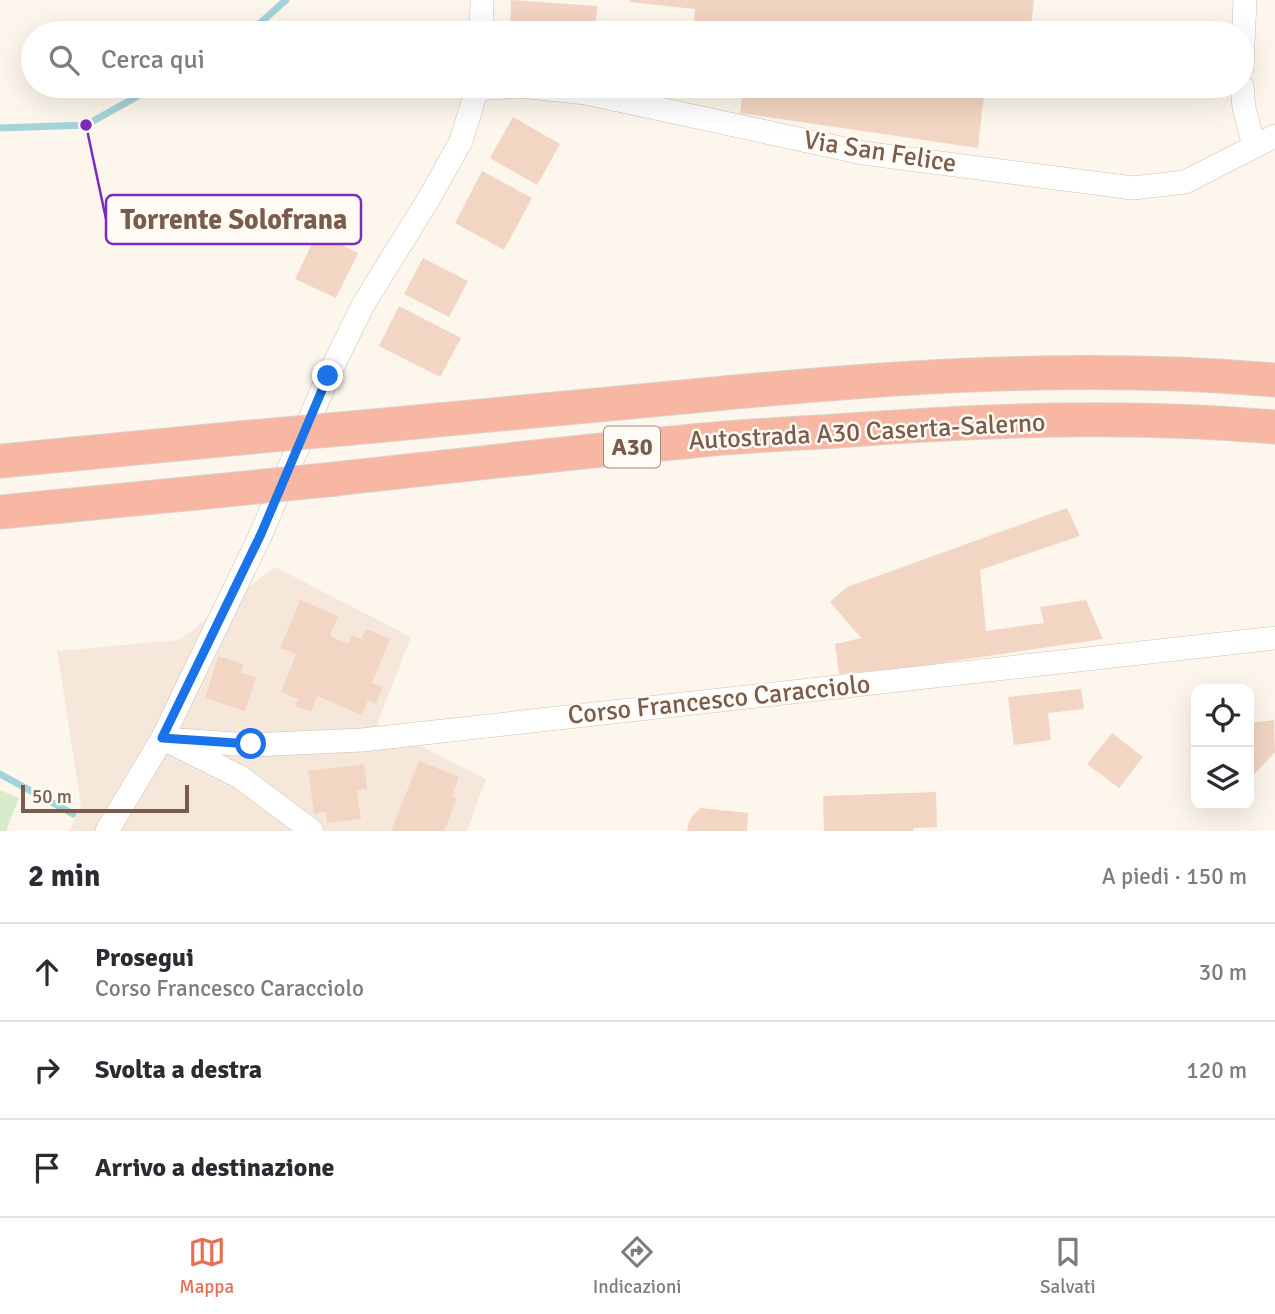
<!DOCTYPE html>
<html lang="it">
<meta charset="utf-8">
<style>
:root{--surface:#fff;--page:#f7f7f7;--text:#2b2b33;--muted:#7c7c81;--line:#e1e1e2;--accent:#e76f51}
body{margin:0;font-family:Signika,sans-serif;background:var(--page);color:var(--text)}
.controls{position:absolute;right:21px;bottom:21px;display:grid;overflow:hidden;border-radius:14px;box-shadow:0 7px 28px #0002}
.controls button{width:63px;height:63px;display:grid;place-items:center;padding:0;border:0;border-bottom:2px solid var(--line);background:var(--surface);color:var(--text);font:35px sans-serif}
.scale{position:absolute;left:21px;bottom:18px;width:168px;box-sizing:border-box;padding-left:7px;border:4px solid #7a5c4d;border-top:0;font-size:19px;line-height:24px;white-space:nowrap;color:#7a5c4d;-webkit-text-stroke:5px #fffaf3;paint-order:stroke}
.stop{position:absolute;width:21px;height:21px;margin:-16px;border:5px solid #1a73e8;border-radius:50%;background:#fff}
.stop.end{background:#1a73e8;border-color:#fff;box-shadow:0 2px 7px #0008}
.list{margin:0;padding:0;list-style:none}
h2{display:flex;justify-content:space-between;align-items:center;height:91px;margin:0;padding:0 28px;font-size:30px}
h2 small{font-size:23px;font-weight:400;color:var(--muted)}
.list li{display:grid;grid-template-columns:46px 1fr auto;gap:21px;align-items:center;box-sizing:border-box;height:98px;padding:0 28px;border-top:2px solid var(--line)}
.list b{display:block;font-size:26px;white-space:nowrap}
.list p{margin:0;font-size:23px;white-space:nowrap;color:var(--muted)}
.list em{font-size:23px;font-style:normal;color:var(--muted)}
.icon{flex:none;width:38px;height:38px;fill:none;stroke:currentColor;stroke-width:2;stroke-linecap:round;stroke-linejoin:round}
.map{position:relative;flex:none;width:1275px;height:831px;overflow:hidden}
.search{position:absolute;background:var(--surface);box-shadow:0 7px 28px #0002;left:21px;right:21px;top:21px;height:77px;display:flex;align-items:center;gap:18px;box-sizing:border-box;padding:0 24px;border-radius:38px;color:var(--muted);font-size:26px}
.sheet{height:385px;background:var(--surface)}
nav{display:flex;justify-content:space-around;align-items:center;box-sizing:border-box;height:98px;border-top:2px solid var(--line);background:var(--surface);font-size:19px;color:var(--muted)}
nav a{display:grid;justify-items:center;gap:4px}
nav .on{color:var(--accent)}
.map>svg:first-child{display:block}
</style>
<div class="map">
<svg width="1275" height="831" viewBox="0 0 1275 831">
<rect width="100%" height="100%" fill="#fdf6ec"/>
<path fill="#f5e8da" d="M275,567l136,70 -34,87 109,55 -19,52h-397l11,-26 -24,-154 122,-11z"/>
<path fill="#d8ecc9" d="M0,790l19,8 -13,33h-6z"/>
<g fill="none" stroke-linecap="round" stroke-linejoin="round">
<path stroke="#a5d3da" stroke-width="7" d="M249,33l37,-33
M0,128l86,-3 70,-39
M0,774l73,40"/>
</g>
<path fill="#f3d5c3" d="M511,0l86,6 -2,27h-85z
M630,0h404l-4,33h-337l2,-24 -65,-7z
M743,86h242l-7,62 -238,-35z
M513,117l47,27 -23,41 -47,-27z
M482,171l50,27 -28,52 -49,-27z
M317,233l41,20 -22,45 -41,-19z
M423,258l45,23 -19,36 -45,-23z
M399,306l62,32 -21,39 -61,-31z
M1067,508l13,28 -100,34 6,61 58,-8 -4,-16 46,-7 17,39 -190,28 -74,7 -4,-30 26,-6 -31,-36 17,-15z
M300,600l38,16 -8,20 18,8 4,-9 9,4 5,-10 24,10 -18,44 11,4 -7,17 -8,-4 -6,15 -45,-19 -6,16 -16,-6 3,-7 -17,-7 15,-38 -16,-6z
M218,656l25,8 -2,9 15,4 -11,34 -40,-13z
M1081,689l3,20 -36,4 3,27 -37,5 -6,-48z
M1274,720l1,32 -26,28v-57z
M1112,733l31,24 -24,31 -32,-24z
M419,761l40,16 -7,19 5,2 -13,33h-53z
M364,764l3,25 -10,1 4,29 -34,4 -1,-11 -12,2 -6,-43z
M936,792l1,35 -24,1 1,3h-90l-1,-35z
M701,808l47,5 -1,18h-60l2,-10 5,-7z"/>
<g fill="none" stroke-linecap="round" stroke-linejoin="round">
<g stroke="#d1beb0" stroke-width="24">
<path id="minor" d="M481,33l1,-33
M1242,67l3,-67
M1242,86l2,22 10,38
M477,89l43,-3 66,7 277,60 270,35 52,-6 90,-46
M162,739l89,6 111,-5 913,-102
M172,743l68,34 72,54
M107,831l55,-92 99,-205 67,-158 35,-71 68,-110 30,-54 17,-55"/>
</g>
<g stroke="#dad1cd" stroke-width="35">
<path id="highway" d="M352,428c114,-11 228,-22 342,-32 193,-19 387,-33 581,-16
M0,461l240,-23
M335,479c119,-13 239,-27 358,-38 47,-5 95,-7 143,-10 146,-11 293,-17 439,-4
M0,512l216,-21"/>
</g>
<use href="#minor" stroke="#fff" stroke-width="23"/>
<use href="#highway" stroke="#f7b7a3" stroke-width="33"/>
<g stroke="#dad1cd" stroke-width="35" stroke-linecap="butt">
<path id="highway-bridge" d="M240,438l112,-10
M216,491l119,-12"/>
</g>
<use href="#highway-bridge" stroke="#f7b7a3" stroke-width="33"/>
</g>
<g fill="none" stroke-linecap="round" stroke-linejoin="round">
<path stroke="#1a73e8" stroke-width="9" d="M251,744l-89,-6 99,-204 67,-158"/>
</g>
<g text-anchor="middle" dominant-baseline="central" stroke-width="5" stroke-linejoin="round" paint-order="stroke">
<rect fill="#fffaf3" stroke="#a28b7f" stroke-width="2" x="604" y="426.5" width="56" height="41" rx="5"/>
<g font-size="24" font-weight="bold" fill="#7a5c4d">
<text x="632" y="447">A30</text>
</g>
<g font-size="26" fill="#7a5c4d" stroke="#fffaf3">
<text transform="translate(880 152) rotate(9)">Via San Felice</text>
<text transform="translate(867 432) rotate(-3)">Autostrada A30 Caserta-Salerno</text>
<text transform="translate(719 700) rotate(-6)">Corso Francesco Caracciolo</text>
</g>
</g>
<path fill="none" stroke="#7b2cbf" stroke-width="2.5" d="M86 125L106 219"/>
<circle fill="#7b2cbf" stroke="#fffaf3" stroke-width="2.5" cx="86" cy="125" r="7"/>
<rect fill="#fffaf3" stroke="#7b2cbf" stroke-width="2.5" x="106" y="195" width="255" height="49" rx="7"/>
<g font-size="28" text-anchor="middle" font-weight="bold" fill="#7a5c4d">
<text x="234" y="229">Torrente Solofrana</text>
</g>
</svg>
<div class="controls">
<button><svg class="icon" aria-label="locate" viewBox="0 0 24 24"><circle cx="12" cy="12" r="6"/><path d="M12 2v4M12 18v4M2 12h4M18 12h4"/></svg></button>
<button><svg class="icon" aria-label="layers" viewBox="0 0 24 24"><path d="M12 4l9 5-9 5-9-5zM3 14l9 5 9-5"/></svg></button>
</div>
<div class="scale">50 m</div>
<div class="stop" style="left:251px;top:744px"></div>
<div class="stop end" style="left:328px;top:376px"></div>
<div class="search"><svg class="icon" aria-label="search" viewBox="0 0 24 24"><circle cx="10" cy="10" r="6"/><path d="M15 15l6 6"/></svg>Cerca qui</div>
</div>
<section class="sheet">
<h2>2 min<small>A piedi · 150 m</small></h2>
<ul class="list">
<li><svg class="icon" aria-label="ahead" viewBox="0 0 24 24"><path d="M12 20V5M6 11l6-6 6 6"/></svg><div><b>Prosegui</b><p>Corso Francesco Caracciolo</p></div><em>30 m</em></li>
<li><svg class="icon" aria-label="right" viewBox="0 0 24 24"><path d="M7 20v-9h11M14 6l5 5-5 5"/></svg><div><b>Svolta a destra</b></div><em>120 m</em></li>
<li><svg class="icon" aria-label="arrive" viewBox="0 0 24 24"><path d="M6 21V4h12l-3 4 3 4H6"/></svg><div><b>Arrivo a destinazione</b></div></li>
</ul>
</section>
<nav>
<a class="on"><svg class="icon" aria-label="map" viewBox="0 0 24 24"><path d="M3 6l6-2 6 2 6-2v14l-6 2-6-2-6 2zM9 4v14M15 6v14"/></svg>Mappa</a>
<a><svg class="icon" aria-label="directions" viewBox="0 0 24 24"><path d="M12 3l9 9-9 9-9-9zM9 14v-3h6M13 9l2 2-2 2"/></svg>Indicazioni</a>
<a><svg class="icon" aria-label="saved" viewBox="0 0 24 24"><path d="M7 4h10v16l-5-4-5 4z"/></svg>Salvati</a>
</nav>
